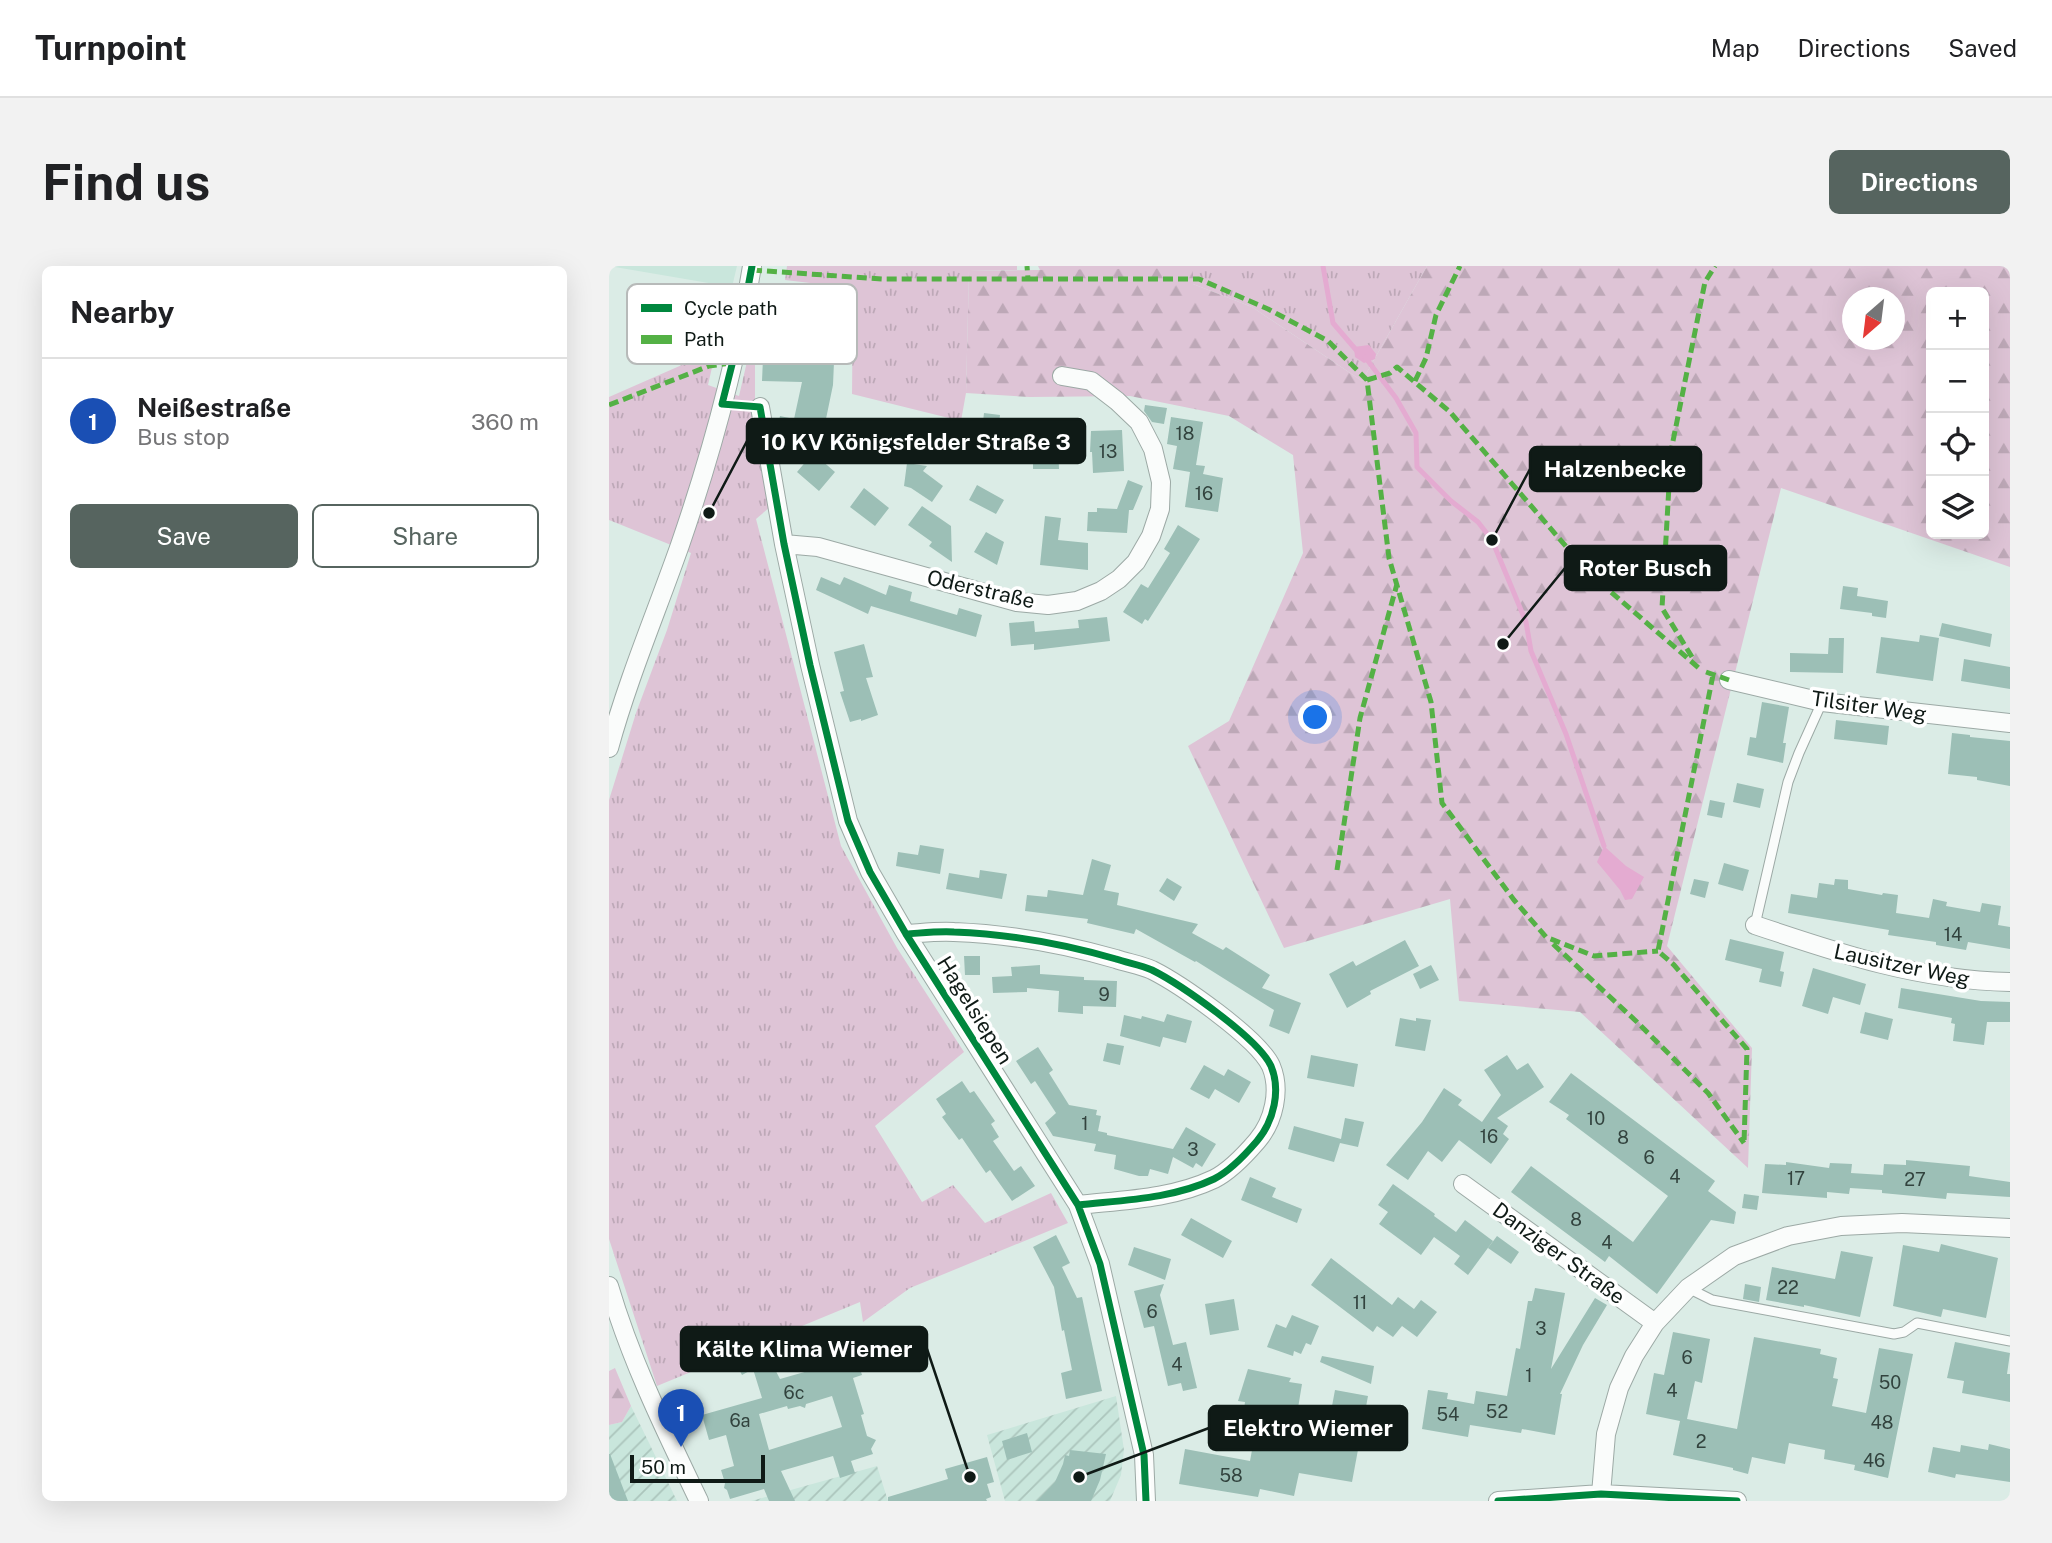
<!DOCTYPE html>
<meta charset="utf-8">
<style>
:root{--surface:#fff;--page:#f2f2f2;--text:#202124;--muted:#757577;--line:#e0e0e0;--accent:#56645f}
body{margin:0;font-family:"Public Sans",sans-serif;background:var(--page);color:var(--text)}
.controls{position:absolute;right:21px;top:21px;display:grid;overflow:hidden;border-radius:10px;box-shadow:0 7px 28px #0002}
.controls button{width:63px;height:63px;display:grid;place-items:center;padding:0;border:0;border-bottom:2px solid var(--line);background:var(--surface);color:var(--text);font:35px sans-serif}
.compass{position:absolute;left:1233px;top:21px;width:63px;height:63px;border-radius:50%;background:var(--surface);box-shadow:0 7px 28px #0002;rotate:208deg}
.scale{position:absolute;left:21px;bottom:18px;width:135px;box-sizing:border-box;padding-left:7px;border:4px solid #0f1a16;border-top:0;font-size:19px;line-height:24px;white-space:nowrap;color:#0f1a16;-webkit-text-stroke:5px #fff;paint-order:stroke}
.you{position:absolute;left:707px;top:452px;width:24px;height:24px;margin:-18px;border:5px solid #fff;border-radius:50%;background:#1a73e8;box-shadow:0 0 0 10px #1a73e833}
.badge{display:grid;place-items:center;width:46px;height:46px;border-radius:50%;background:var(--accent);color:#fff;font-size:23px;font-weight:700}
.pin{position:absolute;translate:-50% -58px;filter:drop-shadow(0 2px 4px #0008)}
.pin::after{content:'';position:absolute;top:37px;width:24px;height:21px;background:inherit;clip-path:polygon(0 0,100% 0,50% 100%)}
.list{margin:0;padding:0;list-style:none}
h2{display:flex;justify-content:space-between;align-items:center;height:91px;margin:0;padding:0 28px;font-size:30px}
h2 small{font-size:23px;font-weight:400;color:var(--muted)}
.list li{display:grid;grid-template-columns:46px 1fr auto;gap:21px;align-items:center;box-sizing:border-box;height:126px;padding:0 28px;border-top:2px solid var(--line)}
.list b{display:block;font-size:26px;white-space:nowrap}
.list p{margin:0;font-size:23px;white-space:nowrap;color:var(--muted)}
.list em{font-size:23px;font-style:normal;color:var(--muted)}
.actions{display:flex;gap:14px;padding:21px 28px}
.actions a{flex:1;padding:16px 0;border:2px solid var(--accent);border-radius:10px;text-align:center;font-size:24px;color:var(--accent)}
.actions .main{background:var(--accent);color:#fff}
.icon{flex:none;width:38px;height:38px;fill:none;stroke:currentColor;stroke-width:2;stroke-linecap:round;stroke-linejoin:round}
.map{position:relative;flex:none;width:1401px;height:1235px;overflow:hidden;border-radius:10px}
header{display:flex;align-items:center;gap:42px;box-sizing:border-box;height:98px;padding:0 35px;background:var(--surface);border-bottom:2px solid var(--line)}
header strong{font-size:33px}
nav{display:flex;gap:38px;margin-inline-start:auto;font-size:24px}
.intro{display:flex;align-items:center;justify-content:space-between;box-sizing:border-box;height:168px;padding:0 42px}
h1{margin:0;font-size:49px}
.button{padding:18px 32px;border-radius:10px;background:var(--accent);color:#fff;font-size:24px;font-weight:700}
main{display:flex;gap:42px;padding:0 42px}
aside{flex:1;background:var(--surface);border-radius:10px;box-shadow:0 7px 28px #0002}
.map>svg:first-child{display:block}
</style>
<header>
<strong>Turnpoint</strong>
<nav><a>Map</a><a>Directions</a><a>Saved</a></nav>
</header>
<div class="intro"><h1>Find us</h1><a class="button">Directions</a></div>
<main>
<aside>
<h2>Nearby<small></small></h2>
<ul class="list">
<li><span class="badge" style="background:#1a4fb4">1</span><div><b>Neißestraße</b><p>Bus stop</p></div><em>360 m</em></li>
</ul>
<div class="actions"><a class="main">Save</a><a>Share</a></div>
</aside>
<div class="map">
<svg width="1401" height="1235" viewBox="0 0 1401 1235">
<defs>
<pattern id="industrial-furrows" width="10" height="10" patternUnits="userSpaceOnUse" patternTransform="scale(1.75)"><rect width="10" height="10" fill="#c9e6dc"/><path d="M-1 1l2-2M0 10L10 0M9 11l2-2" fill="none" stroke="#abc5bc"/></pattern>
<pattern id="grass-tufts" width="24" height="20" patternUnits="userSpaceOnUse" patternTransform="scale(1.75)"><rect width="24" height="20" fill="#dec4d6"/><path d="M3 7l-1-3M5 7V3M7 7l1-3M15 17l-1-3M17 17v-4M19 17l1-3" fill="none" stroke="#bda8b7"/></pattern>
<pattern id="forest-firs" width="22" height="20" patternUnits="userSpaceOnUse" patternTransform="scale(1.75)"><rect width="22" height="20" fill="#dec4d6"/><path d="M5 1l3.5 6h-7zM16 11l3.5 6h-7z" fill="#bda8b7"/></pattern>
</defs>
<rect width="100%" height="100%" fill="#dbece6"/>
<path fill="#c9e6dc" d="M0,0h128l-5,21z"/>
<path fill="url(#industrial-furrows)" d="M507,1130l8,54 -3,25 -11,26h-105l-18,-66z
M22,1140l20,41 26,54h-68v-76l13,-3z
M268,1200l11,35h-137z"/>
<path fill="url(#grass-tufts)" d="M178,0h230v4l-48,1 -3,122 -5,28 -109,-27 1,-106 -68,-8z
M429,0h389l-65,115 -110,-74 -59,-23 -153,-14z
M107,84l-8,35 31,11 10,-43 6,1v47l15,106 -14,12 85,327 56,102 67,104 -89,74 47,76 31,-17 32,38 66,-30 17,30 -158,65 -47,34 -3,-20 -203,84 -48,-147v-439l27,-87 31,-83 24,-77 -82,-33v-123z"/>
<path fill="url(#forest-firs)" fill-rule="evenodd" d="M818,0h583v301l-229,-79 -114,458 85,102 -4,120 -168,-156 -121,-11 -9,-102 -166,49 -96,-202 41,-25 74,-168 -10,-98 -64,-39 -99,-20 -100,1 -64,-4 3,-122 224,-3v16l59,23 110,74zM1322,26h53v242h-53zM1244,32h42v42h-42z
M6,1102l16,38 -9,16 -13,3v-54z"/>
<path fill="#e4abd1" d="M760,79l7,9 -1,5 -11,4 -9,-6 -1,-10z
M995,580l22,20 18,11 -12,22 -7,1 -5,-10 -23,-28z"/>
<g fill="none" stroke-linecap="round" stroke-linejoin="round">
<path stroke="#e4abd1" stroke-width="5" d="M714,0l10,57 24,28
M756,91l31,41 20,35 1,34 34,34 27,21 14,18 34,82 5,29 35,83 38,112"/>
</g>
<path fill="#9cbfb6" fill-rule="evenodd" d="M193,22h30v34h17v17h-14l-2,46 -12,58 -45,-9 4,-18 14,3 8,-37 -40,-1 1,-23h40l2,-35 -42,-3 1,-23 38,3z
M536,139l22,3 -3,16 -12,-2 -8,-11z
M375,147l16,2 -2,17 -16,-2z
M562,151l32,5 -7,43 9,1 -2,8 20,4 -5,34 -33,-5 5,-35 -17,-3 4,-23 -10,-2z
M513,164l2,41 -31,2 -1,-21h-2l1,-21z
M424,177h25l1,26h-26z
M204,187l22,19 -16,19 -22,-19z
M298,197l20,3 -4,5 20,15 -11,16 -21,-14 -7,-2z
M519,214l15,6 -10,24h-4l-2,23 -40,-2 1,-19h9v-4l20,1z
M368,219l27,15 -8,14 -27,-14z
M255,222l25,20 -14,18 -25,-19z
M313,240l29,20 1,36 -23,-16 3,-4 -24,-17z
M436,250l16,2 -3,22 30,3v27l-48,-5z
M569,259l22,14 -52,82 -3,-2 -3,5 -19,-12 18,-28 7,4 22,-35 -6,-4z
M377,266l18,10 -7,23 -23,-13z
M212,311l19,8 4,-8 42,18 3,-10 23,7 -2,9 47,14 2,-7 23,7 -6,22 -105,-31 -3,8 -52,-24z
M1234,320l15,2 -1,8 31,5 -2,17 -14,-2v-3l-32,-4z
M498,351l3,24 -76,9v-6l-23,2 -2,-23 25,-2 1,11 44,-4 -1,-8z
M1333,357l50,11 -2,13 -51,-11z
M1311,369l19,3 -6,43 -57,-8 5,-36 38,5z
M1220,372h15l-1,35 -53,-1v-19l38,1z
M255,378l9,33 -7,1 12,37 -17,6v-2l-11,3 -10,-30 4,-1 -10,-39z
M1355,393l46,8v22l-49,-8z
M1153,436l27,5 -6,36h3l-3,20 -36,-8 3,-18 6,1z
M1227,454l53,6 -2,19 -53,-6z
M1343,467l18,2v2l40,4v45l-33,-6v-3l-29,-3z
M1128,517l27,6 -4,19 -27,-6z
M1101,534l15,3 -3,15 -15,-3z
M311,579l24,4 -4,25 -44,-8 2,-14 20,3z
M483,593l19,6 -7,25 15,3 -2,12 81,19 -6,9 31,17 3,-3 44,28 -8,13 39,15 -12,31 -20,-8 5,-16 -78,-49 -1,1 -59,-33 -2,5 -47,-11 1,-4 -63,-8 2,-16 20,2 1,-7 35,5z
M1115,597l25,7 -6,21 -25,-7z
M371,604l27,4 -5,25 -56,-10 3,-16 30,5z
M558,612l15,9 -8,14 -15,-10z
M1085,613l15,3 -4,16 -15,-4z
M1226,613l13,1v9l34,6 1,-2 15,2 -2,18 33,5 4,-19 14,3 -1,4 34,6 2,-9 19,3 -3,19 12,2v22l-42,-7 -2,8 -30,-5v-3l-48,-7 1,-5 -101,-17 3,-19 26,4 2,-15 15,2z
M1121,673l54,13 -4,19 4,1 -3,15 -22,-5 3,-13 -37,-9z
M796,674l14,26 -49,25 1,3 -24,14 -18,-34 24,-13 3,5z
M355,690h16v19h-15z
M431,699v9l44,3v3l33,1 -1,26 -33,-1v8l-25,-2 1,-21 -32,-3v4l-34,1 -1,-16 20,-1 -1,-9z
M822,699l8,15 -19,9 -7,-15z
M1204,702l53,16 -6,21 -27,-8 -5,17 -26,-8z
M1292,722l80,13 29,1v20h-23l-3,23 -31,-4 2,-17 -4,-1 1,-5 -54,-10z
M1256,746l28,7 -5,21 -28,-7z
M558,748l25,7 -6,22 -23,-6 -3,10 -40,-11 4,-21 17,4 1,-3 22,6z
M791,752l16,3v-3l15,2 -6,31 -30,-5z
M498,777l17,3 -4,19 -17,-4z
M429,781l15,23 -4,3 20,32 28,5 -1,5 5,1 -3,15 9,2v2l66,14 13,-22 30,17 -14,23 -6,-4 -3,5 -20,-11 -5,17 -18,-5 -2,7h-9l-25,-7 2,-14 -22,-4 2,-7 -43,-8 -8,-13 11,-10 -21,-32 -4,3 -15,-23z
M702,789l47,9 -4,23 -47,-9z
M898,789l10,15 11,-7 16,24 -47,31 11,8 -5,8 6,5 -18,25 -32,-24 -17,22 -14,-11 -20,29 -22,-15 36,-43 22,-34 18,12 -4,5 24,17 19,-27 -17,-25z
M595,799l20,11 4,-7 23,13 -12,21 -24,-14 -6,10 -19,-10z
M962,807l144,108 -7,10 28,21 -2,12 -23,-4 -54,74 -48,-38 -4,6 -94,-70 20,-26 102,76 35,-46 -102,-77 3,-4 -20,-13z
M353,815l8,12 4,-2 21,30 -4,3 8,13 -6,4 21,30 7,-5 14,20 -23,15 -22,-31 -4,3 -24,-35 -3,2 -17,-23 4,-3 -10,-15z
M736,852l19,4 -6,25 -18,-4 -6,19 -46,-13 6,-23 47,13z
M1297,894l64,6 -1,10 41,6v15l-63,-4 -1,6 -64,-6v-3l-32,-2 -1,6 -22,-2v6l-65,-5 3,-29 21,1v-3l43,6 1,-5 22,1 -1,9 32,2 1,-11 22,1z
M641,911l26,11 -4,9 30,12 -5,14 -56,-23z
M784,918l42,30 -1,2 22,16 9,-12 28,21 -25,34 -14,-11 6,-8 -26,-19 -13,18 -42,-31 9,-12 -10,-7z
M1135,928l15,2 -2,14 -15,-2z
M582,952l41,23 -9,17 -42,-23z
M447,969l14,28 -8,4 15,31 5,-1 20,94 -36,8 -5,-26 11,-3 -8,-40 -2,1 -8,-44 -21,-40z
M888,970l22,16 -8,12 -23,-16z
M1332,978l57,14 -12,60 -43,-9 -2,8 -48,-11 10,-61 36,7z
M525,981l37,12 -6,21 -37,-15z
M1232,985l32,6 -13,60 -56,-12v2l-38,-7 6,-33 63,12z
M722,992l61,47 6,-8 16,12 7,-9 16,12 -20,25 -15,-11 -9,11 -16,-11 -4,6 -62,-47z
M555,1018l-4,11 13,50 13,-3 11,46 -14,3 -2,-8 -13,3 -14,-60 -10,2 -10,-37z
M1136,1018l16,3 -2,15 -16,-3z
M926,1022l30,5 -14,76 44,-71 12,7 -24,40 -23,49h2l-7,41 -33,-6 -1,4 -51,-8 -2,12 -46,-8 6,-39 20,3 -1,6 27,5 2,-13 31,5 9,-48 4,1 8,-48h4z
M625,1033l5,31 -29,5 -5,-31z
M683,1049l27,11 -8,19 -5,-2 -5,11 -7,-3 -1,5 -26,-9 9,-23 10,4z
M1064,1066l37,7 -8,44 -7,-2 -8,38 50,10 17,-92 67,12 -1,5 17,4 -4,20 5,1 -6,27 34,7 13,-65 34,6 -25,124 -34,-8 1,-5 -31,-6 1,-9 -36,-7 -4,21 -33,-7 -4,17 -15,-4v-2l-60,-13 7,-34 -34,-7 8,-41 10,2z
M1346,1076l55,11 -3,21h3v28l-48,-9 2,-12 -17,-3z
M244,1079l9,30 -9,3 11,36 -3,1 6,21 9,4 -5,9 2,5 -22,7 4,12 -15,5 -7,-22 -52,15 14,30h-26l-5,-12 -34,10 -3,-9 -3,-2 1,-5 -4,-13 13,-4 -8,-31 -17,5 -7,-25 60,-17 -9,-29 -11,6 -8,-15 29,-14 17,33 28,-8 -4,-12zM223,1130l10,31 -73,23 -10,-36 28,-8 1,3 12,-3 5,2 1,-4z
M713,1090l52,10 -3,18 -51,-22z
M639,1103l43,9 -2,4 13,2 -7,42 32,7 8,-43 33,6 -16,86 -53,-9 -5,23 -34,-7 -2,8 -79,-13 6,-35 65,12 9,-49 -15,-3 1,-7 -7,-1z
M418,1167l5,19 -25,8 -5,-19z
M1380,1178l21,5v33l-54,-8 -1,4 -27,-6 5,-25 27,5 1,-7 27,5z
M461,1184l36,4 -6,26 -9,21h-54l18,-19 8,-18 2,-9 4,1z
M0,1188h1l18,47h-19z
M378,1191l7,25 -7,2 4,13 -5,2 1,2h-99v-4l60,-18 -3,-10z"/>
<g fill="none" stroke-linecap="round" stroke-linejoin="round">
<g stroke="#9ca9a5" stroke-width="11">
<path id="lane" d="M1146,659l33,-143 11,-29 23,-51
M1079,1022l24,12 182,34 10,-2 13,-9 93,18"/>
</g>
<g stroke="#9ca9a5" stroke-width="20">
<path id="street" d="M151,141l24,137 26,121 38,156 22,51 36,62 172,271 22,59 44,191 2,46
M175,278l34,3 199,55 31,3 29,-4 24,-10 18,-12 17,-17 15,-26 9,-27 1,-27 -8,-33 -14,-27 -22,-21 -26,-20 -29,-5
M1120,414l93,22 188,21
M0,482c19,-69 47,-135 71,-203 31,-90 57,-184 72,-279
M1146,659c86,29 163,55 255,57
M297,668c16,-1 32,-3 48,-2 54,2 110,12 162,27 12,4 25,6 36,11 28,14 106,68 119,96 10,24 3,55 -14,75 -12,14 -27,30 -43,38 -42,20 -91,21 -136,26
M854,918l192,139
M0,1020c22,75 56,144 90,215
M992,1228l5,-60 13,-46 15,-32 21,-33 33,-35 46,-32 54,-20 53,-10 61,-3 108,5
M889,1235l103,-7 136,7"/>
</g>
<use href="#lane" stroke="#fafcfb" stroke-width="9"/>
<use href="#street" stroke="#fafcfb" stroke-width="18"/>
<path stroke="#54b145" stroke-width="5" stroke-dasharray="10 5" stroke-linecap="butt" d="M143,4l130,9h146l-1,-13
M419,13h171l69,30 60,32 39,39 22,178 42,144 11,101 72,97 32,37 48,19 64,-5
M758,114l23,-7 7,-6 53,45 139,161 111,96
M806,115l11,-23 10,-43 24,-49
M0,139l100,-39 23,-3
M1083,391l-30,-49 9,-157 34,-169 10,-16
M1097,406l23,8
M1104,409l-55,276 16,14 73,84 -3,94
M728,604l23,-152 37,-134
M944,678l84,78 71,71 36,50"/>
<g stroke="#fff" stroke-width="11">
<path id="cycleway" d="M143,0l-14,75 -16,63 38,3 24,137 26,121 38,156 22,51 36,62 172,271 22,59 44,191 2,46
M297,668c16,-1 32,-3 48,-2 54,2 110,12 162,27 12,4 25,6 36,11 28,14 106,68 119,96 10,24 3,55 -14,75 -12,14 -27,30 -43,38 -42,20 -91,21 -136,26
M889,1235l103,-7 136,7"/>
</g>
<use href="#cycleway" stroke="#00873e" stroke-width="7"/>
</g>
<g text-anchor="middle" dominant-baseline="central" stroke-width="7" stroke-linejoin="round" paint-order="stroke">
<g font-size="18" fill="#32433e">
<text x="576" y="167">18</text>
<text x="499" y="185">13</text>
<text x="595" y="227">16</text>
<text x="1344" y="668">14</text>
<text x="495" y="728">9</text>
<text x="987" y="852">10</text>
<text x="476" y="857">1</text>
<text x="880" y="870">16</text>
<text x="1014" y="871">8</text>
<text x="584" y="883">3</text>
<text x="1040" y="891">6</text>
<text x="1066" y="910">4</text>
<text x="1187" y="912">17</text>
<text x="1306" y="913">27</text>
<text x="967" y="953">8</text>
<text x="998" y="976">4</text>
<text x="1179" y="1021">22</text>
<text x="751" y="1036">11</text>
<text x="543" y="1045">6</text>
<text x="932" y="1062">3</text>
<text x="1078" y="1091">6</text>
<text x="568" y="1098">4</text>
<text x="920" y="1109">1</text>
<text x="1281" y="1116">50</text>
<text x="1063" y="1124">4</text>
<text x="185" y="1126">6c</text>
<text x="888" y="1145">52</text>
<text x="839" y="1148">54</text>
<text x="131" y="1154">6a</text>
<text x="1273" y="1156">48</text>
<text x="1092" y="1175">2</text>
<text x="1265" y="1194">46</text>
<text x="622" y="1209">58</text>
</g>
<g font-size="21" fill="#0f1a16" stroke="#fff">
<text transform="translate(372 323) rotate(13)">Oderstraße</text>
<text transform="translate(1260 440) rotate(8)">Tilsiter Weg</text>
<text transform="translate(1293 699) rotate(12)">Lausitzer Weg</text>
<text transform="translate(366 744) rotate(58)">Hagelsiepen</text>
<text transform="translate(950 987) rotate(36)">Danziger Straße</text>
</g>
</g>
<rect x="18" y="18" width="230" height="80" rx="10" fill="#fff" stroke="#b7bab9" stroke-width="2"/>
<rect x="32" y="38" width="31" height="8" fill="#00873e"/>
<rect x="32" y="69" width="31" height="9" fill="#54b145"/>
<g font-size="19" fill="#0f1a16">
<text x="75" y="49">Cycle path</text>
<text x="75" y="80">Path</text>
</g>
<path fill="none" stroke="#0f1a16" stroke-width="2.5" d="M100 247L138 175M883 274L921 203M894 378L956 302M361 1211L318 1083M470 1211L600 1162"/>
<g fill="#0f1a16" stroke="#fff" stroke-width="2.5">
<circle cx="100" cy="247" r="7"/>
<circle cx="883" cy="274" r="7"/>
<circle cx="894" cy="378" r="7"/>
<circle cx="361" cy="1211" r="7"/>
<circle cx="470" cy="1211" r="7"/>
</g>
<g fill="#0f1a16" stroke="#0f1a16" stroke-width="2.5">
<rect x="138" y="153" width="338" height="44" rx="7"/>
<rect x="921" y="181" width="171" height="44" rx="7"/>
<rect x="956" y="280" width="161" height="44" rx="7"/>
<rect x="72" y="1061" width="246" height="44" rx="7"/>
<rect x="600" y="1140" width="198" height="44" rx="7"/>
</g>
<g font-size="23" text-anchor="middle" font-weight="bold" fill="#fff">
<text x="307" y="184">10 KV Königsfelder Straße 3</text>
<text x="1006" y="211">Halzenbecke</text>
<text x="1036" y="310">Roter Busch</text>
<text x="195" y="1091">Kälte Klima Wiemer</text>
<text x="699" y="1170">Elektro Wiemer</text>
</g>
</svg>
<div class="controls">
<button>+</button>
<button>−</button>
<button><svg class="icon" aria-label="locate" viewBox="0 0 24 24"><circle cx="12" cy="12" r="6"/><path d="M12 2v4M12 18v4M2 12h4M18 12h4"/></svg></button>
<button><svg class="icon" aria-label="layers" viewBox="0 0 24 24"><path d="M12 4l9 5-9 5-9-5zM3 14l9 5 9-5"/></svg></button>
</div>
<svg class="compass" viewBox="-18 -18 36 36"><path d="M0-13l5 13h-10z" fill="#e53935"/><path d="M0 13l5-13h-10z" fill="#757577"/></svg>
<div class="scale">50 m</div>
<div class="you"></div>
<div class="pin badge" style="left:72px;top:1181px;background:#1a4fb4">1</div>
</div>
</main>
